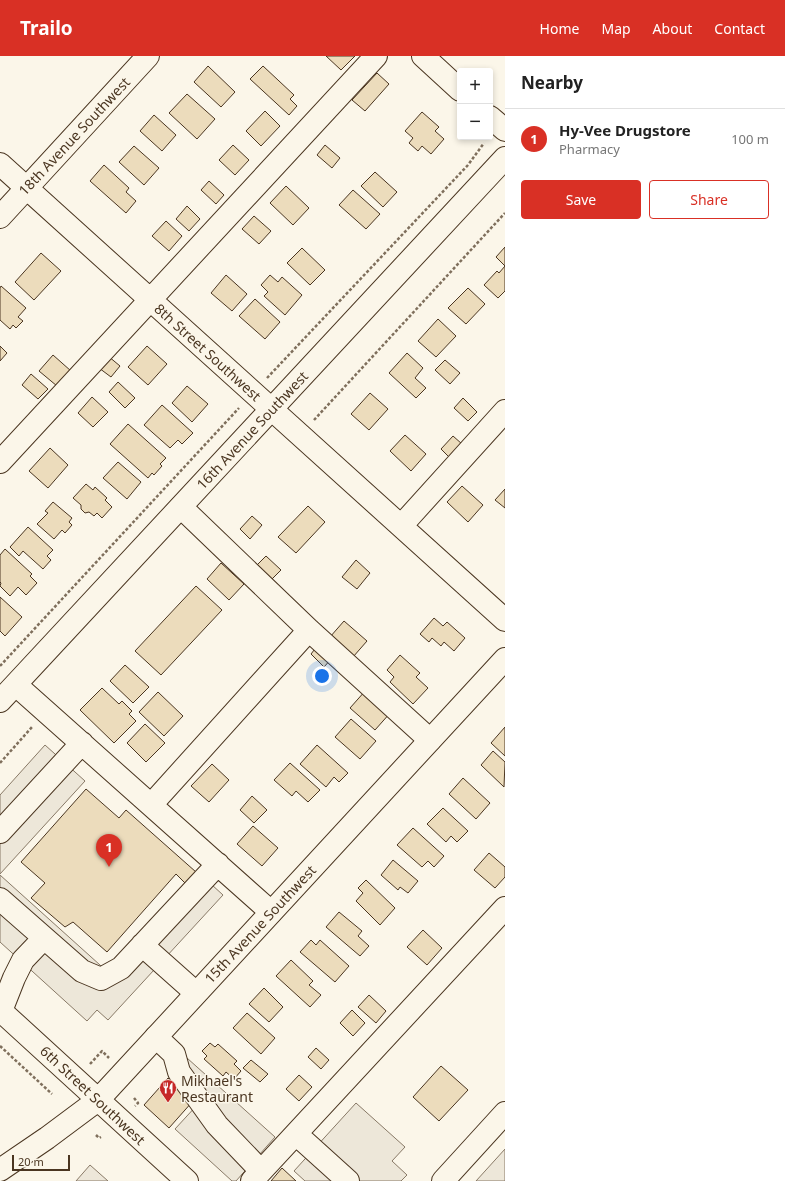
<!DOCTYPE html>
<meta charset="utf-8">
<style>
:root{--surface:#fff;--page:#f2f2f2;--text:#222;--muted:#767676;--line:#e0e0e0;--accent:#d93025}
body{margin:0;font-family:"Noto Sans",sans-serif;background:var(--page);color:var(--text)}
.controls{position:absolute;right:12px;top:12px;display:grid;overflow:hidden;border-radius:4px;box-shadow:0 2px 6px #0003}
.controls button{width:36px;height:36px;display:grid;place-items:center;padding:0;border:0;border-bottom:1px solid var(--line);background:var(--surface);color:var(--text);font:20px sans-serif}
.scale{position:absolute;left:12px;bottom:10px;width:58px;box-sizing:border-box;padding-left:4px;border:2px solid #4a3520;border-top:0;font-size:11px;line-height:14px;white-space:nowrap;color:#4a3520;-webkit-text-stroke:3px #fbf6e9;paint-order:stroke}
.you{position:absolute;left:322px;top:620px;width:14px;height:14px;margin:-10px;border:3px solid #fff;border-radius:50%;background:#1a73e8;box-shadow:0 0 0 6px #1a73e833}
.badge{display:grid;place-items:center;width:26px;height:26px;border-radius:50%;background:var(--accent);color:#fff;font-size:13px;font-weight:700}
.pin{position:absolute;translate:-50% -33px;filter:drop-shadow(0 1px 2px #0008)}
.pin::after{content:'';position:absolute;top:21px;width:14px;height:12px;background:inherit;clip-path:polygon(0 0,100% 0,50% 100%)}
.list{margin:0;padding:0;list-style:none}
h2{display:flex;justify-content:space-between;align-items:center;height:52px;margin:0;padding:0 16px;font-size:17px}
h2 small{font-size:13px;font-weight:400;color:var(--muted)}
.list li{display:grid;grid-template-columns:26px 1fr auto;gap:12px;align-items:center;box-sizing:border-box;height:60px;padding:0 16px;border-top:1px solid var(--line)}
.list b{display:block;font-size:15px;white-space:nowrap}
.list p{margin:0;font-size:13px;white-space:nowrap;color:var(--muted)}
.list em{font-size:13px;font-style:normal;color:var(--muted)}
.actions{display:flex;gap:8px;padding:12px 16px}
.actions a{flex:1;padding:9px 0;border:1px solid var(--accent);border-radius:4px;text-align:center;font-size:14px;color:var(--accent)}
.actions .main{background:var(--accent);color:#fff}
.map{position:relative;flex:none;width:505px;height:1125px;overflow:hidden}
header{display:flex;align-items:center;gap:24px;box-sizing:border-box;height:56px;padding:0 20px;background:var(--accent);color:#fff}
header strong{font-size:19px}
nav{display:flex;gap:22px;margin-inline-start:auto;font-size:14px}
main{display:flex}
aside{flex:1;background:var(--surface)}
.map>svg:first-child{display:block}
</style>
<header>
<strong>Trailo</strong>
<nav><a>Home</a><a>Map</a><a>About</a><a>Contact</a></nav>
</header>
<main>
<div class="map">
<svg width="505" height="1125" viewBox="0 0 505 1125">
<rect width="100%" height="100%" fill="#fbf6e9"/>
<path fill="#ede7d9" stroke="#887966" d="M45,689l40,36 -85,93v-79z
M200,818l23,21 -115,125 -11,-10 -10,11 -87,-79v-67l110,99z
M187,1002l88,79 -39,44h-4l-57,-52 23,-25 -29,-26z
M356,1047l49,44 -13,14 15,14 -6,6h-96l-11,-10z
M505,1093v32h-29z
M90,1109l18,16h-32z"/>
<path fill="#ecdcbc" stroke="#4a3520" d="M326,0h29l-14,14z
M208,10l27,26 -14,15 -27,-25z
M263,10l31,29 -4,4 7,7 -8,9 -39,-36z
M377,17l12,11 -24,27 -13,-11z
M187,38l28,25 -18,20 -28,-26z
M265,55l15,15 -19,20 -15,-15z
M422,56l17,15 -4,4 9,8 -13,15 -9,-8 -4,5 -9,-8 4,-5 -8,-7z
M154,59l22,20 -14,16 -22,-20z
M233,89l16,15 -14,15 -16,-15z
M325,89l15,13 -8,10 -15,-13z
M134,90l25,22 -15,17 -25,-23z
M104,109l25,23 -3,4 10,9 -10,12 -36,-32z
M375,116l22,20 -14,15 -22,-21z
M209,125l15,14 -8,9 -15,-14z
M286,130l23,22 -16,17 -23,-22z
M353,134l27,24 -14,15 -27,-24z
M187,150l13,13 -11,12 -13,-12z
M254,160l17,15 -12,13 -17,-15z
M166,165l16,15 -13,15 -17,-15z
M505,191v19l-9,-9z
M302,192l23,22 -15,15 -23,-22z
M41,197l20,18 -27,29 -19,-18z
M505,210v25l-7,7 -14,-13 13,-14 2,2z
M226,219l21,19 -15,17 -21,-18z
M270,219l8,7 4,-5 20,18 -17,20 -21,-19 4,-4 -7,-7z
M1,230l25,22 -8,9 5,4 -7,7 -3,-3 -3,4 -10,-9v-32z
M468,232l17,16 -19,20 -18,-16z
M255,243l25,23 -15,17 -26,-23z
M438,263l18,17 -20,21 -18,-16z
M0,290l7,7 -7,8z
M147,290l20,18 -19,21 -20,-18z
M407,297l16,15 -8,10 11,10 -10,10 -27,-25z
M53,299l18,16 -14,15 -18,-15z
M108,300l12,10 -9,11 -12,-9z
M445,304l15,13 -10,11 -15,-14z
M31,318l17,15 -10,10 -16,-14z
M118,326l17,16 -10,10 -16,-16z
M187,330l21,18 -16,18 -20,-19z
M370,337l18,16 -19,21 -18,-16z
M92,341l16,15 -15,15 -15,-14z
M463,342l14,14 -9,9 -14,-13z
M162,349l31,28 -11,11 -4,-4 -8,8 -26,-23z
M128,368l38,34 -6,6 2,2 -8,9 -2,-2 -4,5 -38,-34z
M405,379l21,19 -15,17 -21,-20z
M453,380l9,8 -12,14 -9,-9z
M50,392l18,17 -20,23 -19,-17z
M118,406l23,20 -14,17 -24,-21z
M86,428l7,6 2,-3 12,11 -2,2 7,7 -10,11 -5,-5 -3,3 -5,-4 -4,1 -4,-4v-4l-8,-7z
M462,430l21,19 -15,17 -21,-20z
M505,433v19l-10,-8z
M53,446l19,16 -3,4 3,3 -7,8 -3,-3 -8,9 -17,-15 11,-11 -3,-2z
M308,450l17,16 -29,31 -18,-16z
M252,460l10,9 -12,14 -10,-10z
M28,471l25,23 -6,6 4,4 -8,9 -20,-18 -4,5 -9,-9z
M5,493l27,25 -2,2 7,7 -11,12 -8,-8 -8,9 -10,-10 1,-3 -1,-1v-27z
M266,500l15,14 -9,9 -15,-14z
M356,504l14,13 -13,16 -15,-12z
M221,507l23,21 -15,16 -22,-21z
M196,530l26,24 -61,65 -26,-24z
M0,541l22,20 -17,19 -5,-5z
M434,562l9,8 4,-4 18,16 -11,13 -10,-9 -3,4 -9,-8 -3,4 -9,-8z
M344,565l23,20 -14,16 -23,-20z
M318,589l14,13 -8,9 -13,-13z
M400,599l20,18 -4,4 12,11 -15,16 -23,-22 4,-5 -7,-7z
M125,609l24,22 -16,16 -23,-22z
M102,632l17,16 3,-3 10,10 -3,3 7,7 -22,22 -34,-33z
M366,634l25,22 -16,18 -25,-22z
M158,636l25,24 -19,20 -25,-24z
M351,663l25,22 -16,18 -25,-22z
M145,668l20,19 -19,19 -19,-19z
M505,671v29l-14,-13z
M317,689l31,28 -9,9 -5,-5 -8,10 -26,-23z
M493,695l12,11 -1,25 -23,-22z
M290,707l30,27 -12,12 -12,-11 -4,5 -18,-16z
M212,708l17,16 -20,22 -18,-16z
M463,722l27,25 -14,16 -27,-25z
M86,733l33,29 7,-8 70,62 -10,12 -10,-10 -69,78 -34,-30 -8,5 -34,-29 14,-15 -24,-21z
M252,740l15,14 -13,13 -14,-13z
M443,752l25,23 -11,11 -6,-6 -5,6 -19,-18z
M253,770l25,22 -16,18 -25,-22z
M413,772l31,28 -10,11 -6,-6 -6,6 -25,-22z
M489,797l16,14v10l-10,11 -21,-18z
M393,804l25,21 -10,12 -8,-6 -2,3 -17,-15z
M366,824l29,28 -15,17 -24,-24 7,-8 -5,-5z
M339,856l23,19 -4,5 11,10 -9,10 -34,-29z
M423,874l19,18 -15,17 -20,-18z
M311,884l5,5 4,-5 29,26 -14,16 -35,-30z
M291,904l22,21 -4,4 12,10 -11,12 -34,-31z
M264,932l19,19 -14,15 -20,-18z
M369,939l17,16 -10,12 -18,-16z
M352,954l13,13 -12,13 -13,-13z
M247,957l28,25 -14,16 -28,-26z
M210,987l5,4 3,-3 19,17 -3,3 7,7 -7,8 -8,-7 -3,4 -19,-17 3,-3 -5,-5z
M316,992l13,12 -8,9 -13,-12z
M251,1004l17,14 -8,8 -17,-14z
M441,1010l27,24 -29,31 -26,-24z
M299,1019l13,12 -13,14 -13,-12z
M168,1022l25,23 -24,27 -25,-23z
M282,1112l14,13h-25z"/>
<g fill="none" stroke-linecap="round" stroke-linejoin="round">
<g stroke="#4a3520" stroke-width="24">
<path id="minor" d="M423,0l37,34
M490,61l15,13
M0,108l505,456
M0,161l148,-161
M0,406l376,-406
M181,451l128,123 121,110
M401,470l104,-115
M16,629l255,227
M151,749l158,-175
M0,776l82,-89
M0,843l82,72 19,8 20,-11 97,-104
M142,889l54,48
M1,955l13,-33 9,-18 21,-22
M156,981l18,17 5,18 38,53 44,46
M296,1078l52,47
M252,1125l253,-273
M443,1125l62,-68"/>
</g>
<g stroke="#4a3520" stroke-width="24">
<path id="major" d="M0,645l505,-543
M0,954l187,171
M0,1114l47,-32 51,-38 407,-441"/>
</g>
<path stroke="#7f6f5c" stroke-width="2.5" stroke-dasharray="3 2" stroke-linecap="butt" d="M267,322l201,-213 16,-22
M314,364l191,-207
M0,610l239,-258
M0,707l32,-36
M0,990l52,48
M90,1008l12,-13 7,7
M134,1042l4,5 -3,3
M96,1079l3,3 2,-1"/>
<use href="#minor" stroke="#fbf6e9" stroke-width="22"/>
<use href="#major" stroke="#fbf6e9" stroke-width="22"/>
</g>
<defs>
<g id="restaurant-pin" transform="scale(0.9)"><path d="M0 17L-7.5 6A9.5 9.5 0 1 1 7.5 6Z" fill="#c62828" stroke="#fbf6e9"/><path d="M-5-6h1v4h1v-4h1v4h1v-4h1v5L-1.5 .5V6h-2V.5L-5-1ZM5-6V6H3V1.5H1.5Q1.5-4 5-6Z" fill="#fff"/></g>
</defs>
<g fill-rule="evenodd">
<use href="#restaurant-pin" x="168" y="1032"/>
</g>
<g text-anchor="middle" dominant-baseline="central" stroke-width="3" stroke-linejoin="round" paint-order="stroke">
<g font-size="14" fill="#4a3520" stroke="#fbf6e9">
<text transform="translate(74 80) rotate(-47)">18th Avenue Southwest</text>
<text transform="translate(208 296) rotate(42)">8th Street Southwest</text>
<text transform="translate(252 374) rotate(-47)">16th Avenue Southwest</text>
<text transform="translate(260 868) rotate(-47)">15th Avenue Southwest</text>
<text transform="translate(93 1039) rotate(43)">6th Street Southwest</text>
</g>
<g font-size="14" fill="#4a3520" stroke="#fbf6e9" text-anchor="start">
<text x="181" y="1024">Mikhael's<tspan x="181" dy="16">Restaurant</tspan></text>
</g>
</g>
</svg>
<div class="controls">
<button>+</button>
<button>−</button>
</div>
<div class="scale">20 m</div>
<div class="you"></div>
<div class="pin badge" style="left:109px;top:811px">1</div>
</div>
<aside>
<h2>Nearby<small></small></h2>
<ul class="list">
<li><span class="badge">1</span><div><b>Hy-Vee Drugstore</b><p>Pharmacy</p></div><em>100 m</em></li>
</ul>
<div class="actions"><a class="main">Save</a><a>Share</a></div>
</aside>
</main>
